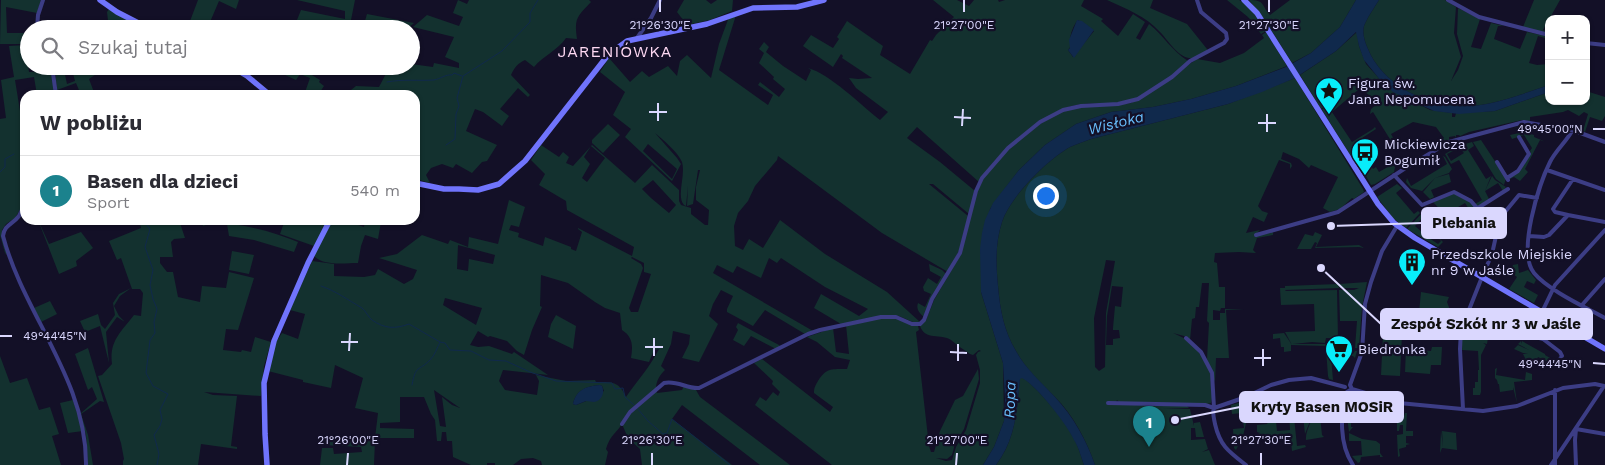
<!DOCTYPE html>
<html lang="pl">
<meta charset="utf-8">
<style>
:root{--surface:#fff;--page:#f7f7f7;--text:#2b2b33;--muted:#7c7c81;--line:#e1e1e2;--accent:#1b828d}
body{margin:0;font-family:"Work Sans",sans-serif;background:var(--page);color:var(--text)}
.controls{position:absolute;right:15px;top:15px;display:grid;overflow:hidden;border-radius:10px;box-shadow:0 1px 4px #0004}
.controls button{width:45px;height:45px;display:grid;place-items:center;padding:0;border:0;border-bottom:1px solid var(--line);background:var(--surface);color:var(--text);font:25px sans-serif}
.you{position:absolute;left:1045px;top:195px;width:18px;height:18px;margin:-12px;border:4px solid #fff;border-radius:50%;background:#1a73e8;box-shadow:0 0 0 8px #1a73e833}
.badge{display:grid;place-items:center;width:32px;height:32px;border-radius:50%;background:var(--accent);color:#fff;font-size:16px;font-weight:700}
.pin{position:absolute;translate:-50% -41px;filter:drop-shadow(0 1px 2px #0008)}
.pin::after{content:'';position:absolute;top:26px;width:18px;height:15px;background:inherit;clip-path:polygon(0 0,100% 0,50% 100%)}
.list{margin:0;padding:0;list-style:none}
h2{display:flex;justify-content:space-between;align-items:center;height:65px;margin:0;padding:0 20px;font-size:21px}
h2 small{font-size:16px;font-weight:400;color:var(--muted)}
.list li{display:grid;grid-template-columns:32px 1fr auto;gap:15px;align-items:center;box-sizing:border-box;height:70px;padding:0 20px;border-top:1px solid var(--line)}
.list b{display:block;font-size:19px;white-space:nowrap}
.list p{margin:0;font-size:16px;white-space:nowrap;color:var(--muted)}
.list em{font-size:16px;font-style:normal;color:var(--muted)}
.icon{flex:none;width:28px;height:28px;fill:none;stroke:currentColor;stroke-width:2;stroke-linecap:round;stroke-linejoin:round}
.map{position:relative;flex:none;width:1605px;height:465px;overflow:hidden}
.search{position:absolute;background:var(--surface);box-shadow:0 1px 4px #0004;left:20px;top:20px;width:400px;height:55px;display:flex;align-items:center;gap:12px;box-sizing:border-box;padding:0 18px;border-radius:28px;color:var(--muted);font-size:19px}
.panel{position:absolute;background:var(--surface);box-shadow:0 1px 4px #0004;left:20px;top:90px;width:400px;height:135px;border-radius:15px}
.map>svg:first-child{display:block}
</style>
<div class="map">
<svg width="1605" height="465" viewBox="0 0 1605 465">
<rect width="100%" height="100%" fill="#131027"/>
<path fill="#13312f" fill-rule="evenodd" d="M1,0h40l-4,13 -31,-6 1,26h18v11h-25z
M198,0h41l-3,9 -17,-8 -12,28h-20z
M297,0h58l-4,20 14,1 2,-7 47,9 -7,6 -46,-6 -3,6h-48l-13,-9 4,-10 44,9v-8z
M458,0l9,4 2,-4h120l2,2c-14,15 -17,16 -14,37l-11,-1c-8,12 -23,18 -32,29l-9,-7c-7,3 -11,8 -14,15l19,20 -2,2 -10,-9 -18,21 9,7 -7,10 -19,-14 -8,-3 -9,22 31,14 -10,16 -5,1 -10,11 -16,-9 -3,4 -11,-4 -11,4 -5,7 4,8 -15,-4v-84h-19l-1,-3 -44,-2 5,-4 23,1 11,-21h21v-2l22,3 1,-4 25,5v-5l-14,-6 9,-20 -41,-10 14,-12 32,11 4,-9 -10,-4z
M684,0h22l5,4 6,-4h16l-1,11 -22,9 -23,5 -10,-13z
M933,0h24l12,6 5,-6h24l1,2 6,-2h79l-3,6 22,13 -2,2 17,15 15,-22 12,8 -9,16 4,2 9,-16c15,12 22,26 39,37 -14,14 -40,35 -59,41 -18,4 -39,-1 -57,4 -28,6 -80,51 -93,76l-62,-55 -10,11 33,24 35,29 -6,23 -36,-30h-4l39,32 -9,35 -11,21 -66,-39 -104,-77 -1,4 -22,26 -7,15 -10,12 -4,13 1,20 8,4 6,-11 14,9 17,-28 45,34 62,38 33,30 -5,1 -16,-7 -9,-1 -49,9 -27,-16 7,-14 38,22 9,-7 -43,-22 -44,-29 -4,5 -8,-5 -8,20 -24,-12 -4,7 -16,-8 -4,8 100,58 -8,3 -40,-24 -12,16 -26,-14v-3l6,-13 -12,-6 -8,14 -4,12 9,8 -19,38 -17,-4 7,-14 1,-9 -17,-4 -2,13 -10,22 4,4c-6,6 -11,14 -8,23l25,-3 2,-4 12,4 4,7 90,68h-30l-78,-60 -10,14 60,46h-90l-2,-16 -12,-11 -6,-14c-8,12 -11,10 -16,25l2,3 -3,13h-63l-1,-4 -8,-3 -12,1 -8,6h-18v-2h-8v2h-16l-18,-8 -1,-16h-5l-1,-9h-4l-1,9h-4l-2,-21 -4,-6 -7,-17h-24v25l-20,1v5l34,1v9h-39l3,-25 -23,-5 8,-30 -28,-13 -4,23 -28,-6v-2l-35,-9 8,-29 6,-9 16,6 7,-25 -15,-4 22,-49 22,3v12l30,1 11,-2 3,-6 26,15 9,-5 4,-9 -38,-12 18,-4 25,-19 26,9 2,-4 18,7 1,-10 29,7 11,-44 16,7 -6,20 -8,-2 -2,5 10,3 -1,4 25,9 2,-9 26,10v2l5,2 6,-19 -4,-3v-1l54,28 2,-9 -67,-37 -1,-9 -27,-16 6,-11 -14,-14 10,-15 18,12 4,-5 6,5 -3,6 7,3 19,-21 43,38 17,-18 27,25v11l2,4 10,3v6l14,11h3l1,-15 -13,-10v-13l4,-17h-2l-5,34 -6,2 1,-20 -2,20 -2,-1c-8,-9 2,-30 -2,-43 -4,-10 -19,-22 -27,-29l22,25 4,6 -9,17 -47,-44 6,-8 -18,-14 12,-23 -25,-20 9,-14 21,24 12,-11 7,6 19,-11 9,10 3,-15 7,-6 24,23 8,-34 10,-27 7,-2 -17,55 49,35 5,-10 -15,-10 2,-3 19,15 6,-8 -12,-10 1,-2 -15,-14 5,-10 -5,-4 5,-7 5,5 -3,5 17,14 23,15 5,-11 -3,-2c22,6 53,37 72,52l8,-8 -32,-24 -7,-10 9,1 14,-1 -30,-20 1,-2 -2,-2 -8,13 -30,-21 8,-11 22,13 6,-9 -2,-2 10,-16 36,25 -3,9 30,19 20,-34 2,1 4,-6 18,-18zM1078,20l16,11 -21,26 -5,-7 3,-4c-3,-7 2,-21 7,-26zM648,144l29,25 -5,10 -29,-28zM591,146l14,12 -18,24 -5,-4 8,-14 -6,-7zM653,180l23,25 -7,8 -18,-15 -9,-9zM458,245l37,10 -2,9 -24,-5 -1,12 -11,-2zM632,257l12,6v9l7,2 -13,38h-7l-2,-4 14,-40 -2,-4 -10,-6zM541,275l27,8 27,19 10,6 15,5 2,17c11,7 11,16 9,28l18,4 5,-12 5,-1c-9,18 -22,32 -33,48 -7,-16 -14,-15 -30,-15l-1,-2 -29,1 -30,-6 3,6 -2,14 -32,-5 -6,-9 4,-11 45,5 -34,-23 -2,2 -23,-8 -11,1 -8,-2 8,-14 10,6 2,-1 17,5 10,10 7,4 8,-25 10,-23 -2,-1zM445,298l37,10 -6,17 -33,-20zM600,385l2,1 2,5 -15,9 -13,5 -3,-1c3,-14 14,-18 27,-19zM434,390l26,18 -8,-3 -10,-8 4,30 -6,-1z
M1107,0h46l-3,8 37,16 20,25v2c-5,3 -12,8 -18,7 -12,-2 -21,-18 -29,-26 -14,-16 -34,-23 -53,-32z
M1227,0c3,0 9,0 12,0 10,4 21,22 27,31l-5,3 -13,-17z
M1249,0c16,0 12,5 21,15l20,-15h66l-16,27 -29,26 -19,10 -27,-43z
M1379,0h66l11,7 -2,26 7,24 -10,24 7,-11 5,-14 -6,-22 1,-26 22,11 -9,28 10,2 10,-26 13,3h-6l-4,13 26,10 7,-17 19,4 -1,2 -7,-2 -9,27 8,2 12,-1v21c-30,10 -61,23 -93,21 -34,-2 -75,-24 -88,-57 -3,-6 -6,-16 -4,-23 3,-8 10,-18 15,-26z
M1534,0h26l-17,30 6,2v2l-26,-7z
M109,9l33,19 -33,1 -2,-17z
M1266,32l21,34 -51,20 -45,13 -38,8 -42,5 -35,12 -31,21 -26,25 -25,33 -4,6 -9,83 22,71 1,58 -10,26 -11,18h-151l-77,-60 5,-8 6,4 7,-9 5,4 2,-4 -8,-8 1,-3 -19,-18 8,-4 68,53 3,-5 -19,-14c0,-5 1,-7 4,-12 8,-13 13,-12 29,-12l3,-9 -15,-3 -18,-15 -10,-5 26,-9 3,24 13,2 -3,-29c15,-2 34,-10 49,-7 8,2 15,8 23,8l1,4 -3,2 13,114 2,6h3l6,-21 15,-31 8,-4 15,-27 1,10 -15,50 -9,15 -3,11 -5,4 -11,-1 10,3 6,-1 4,-13 10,-17 14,-47v-13l-4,-15 2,-3 3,-1 -2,-1 -6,5 -3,-1c-6,-4 -13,-9 -19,-14 -10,-7 -26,1 -31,-14l6,-6 8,-20 24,-41 14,-52 10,-28 24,-28 34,-27 16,-10 18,-6 57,-5 66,-44 23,4 24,-10 20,-15 -2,-3z
M1357,32l2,14 7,18 22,24 42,22 22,3v4h3l1,-4 39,-2 54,-19v9h37v-10l19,6v19l-3,5 -12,-4 -5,15 -2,-1 5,-17 -4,-2 -5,4 -11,-6 -5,2 -33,5v4l-8,-1 -53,12 -9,4 -1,-1h-3v3l-1,-2 -6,1v3l-4,1 -3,-2 2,-1 -8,-11 -23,-5 -22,12 5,9 -3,1 -20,-32 -3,2 1,-5 7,-6 -15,-13h-5l-26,22 20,30 21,-13 2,-2 1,2 -17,11 6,15 8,14 3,-2 3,5 14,-8 2,3 -1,5 -19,12 -4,1 -5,-9 -10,-12 -34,-54 2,-3 -3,2 -21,-34 36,-24z
M26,45l3,27 23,-1 3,24h-18l-3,-18 -19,3 6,37 4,-1v86l-10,16 -9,6 -4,6v7l5,18 -2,-2 -5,-18v-116l6,-1 -5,-38 13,-3 -5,-31z
M71,66h37l-19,13 6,16h-14l-5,-12 -19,7 -2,-19 9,-1 3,14 8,-3z
M274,66h23l23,14 -1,2 5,4 -6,9h-14l6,-17 -10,-4 -4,6 -24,-11z
M1295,78l68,111 1,3 -10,7 -2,-1 -12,11 -10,3 -7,-4 15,-31 -27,-12 -2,3 -10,-9 -16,-7 -2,7 10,4 1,3 -2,3v-5l-11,-4 -21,46 4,5 6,2 -4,9 -11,-5 -7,16 14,-3 -6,6 19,-4v3l-16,3 -4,12 3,3 -17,-1 -24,1 -1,9 3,1 2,24h6v21h-4l-1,3 -7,-1v10h7v-7h5v-4h19l-18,1 3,48h-13l-1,24 -8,-23 2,-36 -2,-2 2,-38h-7l-3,24h-3l-1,11 -3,1 -2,21 -6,-4 -11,-3c4,2 10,4 14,7 19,16 30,38 24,63l-4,1 -88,-2 -2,-2 -1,2 29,3v3l5,-3 37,1 2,2h-26l27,1 4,17v-3l6,-1 4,15h-8l-1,-9h-4v12l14,-1 3,10 -6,3 7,-2 6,15h-120c-8,-24 -22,-50 -40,-68 -14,-14 -30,-29 -39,-46 -12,-20 -16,-41 -18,-65 -2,-21 -3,-43 4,-64 8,-25 45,-62 68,-75 6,-3 14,-5 21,-8l137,-35zM1106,260l9,1 -9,52 -1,54 -6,4 -4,-4 -1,-49zM1112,286l11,1 -2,20 -6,-1 -2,22v2h6l1,8 -7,1v6h-7l1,-29z
M608,124l12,11 -17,18 -11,-10v-3z
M1519,126l1,7 4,-1 10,3v2l12,5 -6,-2 -15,29 3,3 -8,9 -6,-4 -6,3v-2l8,-5 15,-20 -1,-2 2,-3 -8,-13 -12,4 -2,-4 9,-2 -1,-6 -4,1z
M1481,140l25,38 -2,7 -8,-6 -23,-37z
M1472,142l2,4 -6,4 18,29 5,-3 -6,15 7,-15 3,4 11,7 -3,4 -5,-8 -13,8 4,8 -12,8 -2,-3 7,-4 -23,-40 -8,4 -6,-10 12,-7v2l-10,5 4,7 13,-8 -6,-7z
M1443,156l2,1 7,12 -3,4 -14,5 -13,13 -11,-3 -5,-6 1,-4 4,8 36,-22z
M1449,174l2,8 -20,8 3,7 -4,2 -7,-7 1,-1 11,-13z
M1397,184l5,4 -6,5 18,21 4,-3 2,2 -14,15 -13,-10 -16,-21z
M1454,193l18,9 4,5 -5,5 -6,-9 -12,7 6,12 -3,4 -23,-24z
M1427,208l22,27 -4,4 -10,-8 -12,-14 -8,9 14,12 9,6 3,-3 -5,-6 7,7 -5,5 -31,-18z
M38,220l11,24 32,-12 12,16 -17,13 1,5 -18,8z
M139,220h18l3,4 8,1 12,-2 5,15 -11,1 -3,3 2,15h-13v6l7,9h6l5,25 22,5 2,-16 24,2 3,-16 25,6 -16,52 -12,-1 -3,21 18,2 1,-2 9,2 4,-15 16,5 -7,24 -3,30 -57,-4 9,3 24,1 -6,50 6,1v2l-36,-5 -3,21h-75v-4l1,-2 -3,-16 -23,-67 4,-1 10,-11c-3,-23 9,-32 22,-49l7,1 2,-23 -3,-4h-8l-11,-31 -4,2 -8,-19 32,-13z
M285,220h28l10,3 1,-3h4l-14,26 -34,-12z
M332,220h12l20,7 1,-7h12l4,2 -3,17 -13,-4 -4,11 -3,17c-13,0 -33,3 -43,-6v-4z
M202,223c31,-2 67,7 96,19l-4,10 -40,-12 -25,-4 -2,-12h-18l-6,2z
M1315,232l7,3 -6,12 43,-2 5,3 -5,-1 -44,1 2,-5 -2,-1 -4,7h-14l8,-15 8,2z
M232,251l22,4 -5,19 -20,-4z
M929,264l13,6 4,4 -22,43c-5,-4 -8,-8 -6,-14l7,4 6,-13 -7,-3 -1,-4 5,-9 9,6 4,-7 -11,-6z
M1518,264l1,9 9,-3 8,10 -2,4 -7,-3 -3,6 14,8 -4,8 -25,-14 8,-12 -7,-5 3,-7z
M1367,282l-5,25 -3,41h-4l2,-27h-17l-1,-31h15l5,-2h-19l-1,-4z
M1338,284l1,4 -54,2 1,1 51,-1 1,48h-12l-1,5 -13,-1 -19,2h33v2l-35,-1v6l-7,1v-5h-3l-1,-9 -7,1v-5l11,-1 8,12 -7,-13 30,-1 -1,-27 -33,1 -1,-17h5v-2z
M131,288l-11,8 -6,10 5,10 6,6 -8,-5 -11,15 3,31 -9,-37 -15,6 -5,-11 18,-7 3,11 4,4 10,-14 -2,-12 6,-9z
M1421,292l28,5 -2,5 3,8 -2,11 11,3v4l-12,-1 1,-5 -3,9 -16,-2 -10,-3 -1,-3z
M50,301l7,13 -16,8 -7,-14z
M556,315l20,11 -3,23 -25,-12 3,-13z
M738,323l41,22 1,1 -4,3 -25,-13 -7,10 -11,-6 5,-10 -2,-3z
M1464,330l2,3 12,3v-2l10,4 -1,6 -4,-1 3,2 -5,10v40l-1,-3v3h-7v-7h2v-6h3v-12h1l-1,-19 -16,-1v-19z
M1383,334h2v5v-5h17l-2,42 -19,-1z
M1521,341v3l1,-3 23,13v1l12,7 -1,2 -4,-2 4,2h-4l-14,-7 -4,8 1,-4 -5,5 -9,-1 4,-7 -2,-4 5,-1h-5l-9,-4 4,-4 11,5 -11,-6z
M1432,347h10l-1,18h-10l-1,9 -25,-2 1,-23 25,2z
M88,348l16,54 -4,-1 -19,13 7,21 5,30h-5l-2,-30 -6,-21 17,-15 -5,-12 -4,3 -13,-36z
M1326,349h10l1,2v-2h13l1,4 2,1 2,-3h2l-2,7 -2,-2 -22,1 2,23 -4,-1 -1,-3z
M0,356l10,27 17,-5 12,32 11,-3 9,27 -7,2 9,29h-61z
M1497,368l-1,7 29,5 1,-8 6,2v6l-18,2 3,21 -4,-16v3l-13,2 -1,-8h-1l-1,-4 -2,-2v-9z
M1020,378h4c19,17 39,39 50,61 5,9 7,17 10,26h-88c20,-26 21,-56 24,-87z
M1277,391l1,8 27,-3 2,9 16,-1h-3l-18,12 -26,-15 -1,-8z
M1354,393l12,4v6h2l1,-5v20h8v-6l1,6 -2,2 -20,-1 -1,3 -4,1v4h2l-4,5 -2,-16h17v-7h-3v-4h-1v-7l-9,-1z
M1254,399l1,5 -15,2 2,8 5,5 -4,17 -7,14 -2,-2 -1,-19 11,-1 -2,-15 -10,1 -1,-9z
M73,400l10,31 -15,2 -8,-30z
M1276,403l25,14h-7l3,29 8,-1 1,2 -14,4 -2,-18c-11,2 -20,5 -30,6l-1,4 -1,-9 2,-1 -3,-1v-7l10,-1 8,-12 2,19 13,-1 -1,-19 -12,1z
M1319,406l3,29 2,2 -18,3c-1,-10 7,-19 8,-29l-9,23 -2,-18z
M1405,413h2l-1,18h7v5h-7v7l4,1 -4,1v2l-7,2 1,7 -2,1 -1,-22 6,-1v-9h-3l-1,6h-2v-10l6,-1z
M1441,430l2,17 -1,-16 14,2 1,17 -15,-2 -2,5z
M1349,433l13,6 14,2 4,3v9l3,4h-3v-2l-19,2 -1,5 -2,1 -6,-7 10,-1 -1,-14h-12z
M325,438l50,2 -1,25h-54l2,-17h11l1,6 28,-2 -1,-5 -38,-2z"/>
<path fill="#10294c" d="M1356,0h23c-5,8 -12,18 -15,26 -2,7 1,17 4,23 13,33 54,55 88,57 32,2 63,-11 93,-21v7l-54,19 -36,3 -25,-3 -41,-19 -12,-11 -17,-21 -5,-14 -3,-14 -20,19 -41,27 -33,14 -34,12 -137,35c-7,3 -15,5 -21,8 -23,13 -60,50 -68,75 -7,21 -6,43 -4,64 2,24 6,45 18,65 9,17 26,32 39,46 18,19 32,44 40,68h-11c-3,-8 -5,-17 -10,-25 -7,-16 -38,-55 -52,-62l-2,1c-3,30 -4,60 -24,86h-13l11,-18 10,-26 1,-22 -2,-36 -22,-71 -1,-43 2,-16 3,-13 8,-17 26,-33 26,-25 31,-21 35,-12 42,-5 38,-8 45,-13 50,-19 25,-14 29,-26z
M1077,20l5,1 12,9 -20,28 -6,-8 2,-2 -1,-8z
M600,385l2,1c3,6 0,15 -8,16 -3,0 -5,-1 -8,-1l-10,4 -3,-1c3,-14 13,-18 27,-19z"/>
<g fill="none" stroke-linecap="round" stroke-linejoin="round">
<path stroke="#10294c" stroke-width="1" d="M387,82c15,-3 31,-1 47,-2 6,-1 12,-6 18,-5l2,-2 8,3
M446,145l9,-6 1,-25 3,-8 -2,-8 6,-22 39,-25 28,-29v-9l8,-13
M0,172l5,-5v-8l9,-5
M146,220v4l4,5 -5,18 8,23 -3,15 3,14 4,10 -3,13 1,11 -5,7 -4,33 7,13 15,8 -8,16 2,9 -2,7 -6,9 5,19 -2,11
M321,286c15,5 27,14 41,22 4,3 6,9 10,12 13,9 23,9 37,4l31,18 5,1 5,7 21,1 18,9 17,1 24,11 26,9 56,2 3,6 8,-1 2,9 9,8
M412,385c4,-21 6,-13 18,-25 5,-5 7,-12 10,-18
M637,408l11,13 15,13 4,-1 5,-14 58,46"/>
<path stroke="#3c3d85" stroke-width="4" d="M1448,0l31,17 70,18
M37,29l1,-14 5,-15
M637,38l14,-20 9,-18
M1586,43l19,2
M52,66l4,29
M1572,131c-6,11 -16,19 -22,31 -11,22 -33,90 -16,111 14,17 51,34 71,45
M1497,162l11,18
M1547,170l58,20
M1394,175l28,30 32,-13 17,9 6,7
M1507,178l11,-7 11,-17 -10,-17
M25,204c-2,4 -4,8 -6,12 -6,8 -15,9 -16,20 21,79 84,144 83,229
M1568,215l-13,-3 -2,-3 20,-30
M1455,229l15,-16 38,-24
M1256,235l82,-23 66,-43 45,-27 75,-20 51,9 30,11
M1529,236l15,1 5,-2 19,-20 37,7
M1482,277l10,-23 8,-36 19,-23 18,3
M1582,305l23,-26
M1542,312l13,-27 50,-55
M1524,334l19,5
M1186,338l15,14 11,21 2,35c-2,5 0,10 1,16 5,22 14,28 31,41
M1540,364l16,1 6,-9 -2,-4 -17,-13 12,-20
M1352,389l47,14 84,8 34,-5 46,-18 32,-4 9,2
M1347,392l5,-3 -2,-4 12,-33 3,-48 6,-22 11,-31 15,-25
M1347,392c-7,22 -8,52 6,73
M1108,403l97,2 9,3
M1214,408l32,-11 25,-12 18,-5 22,-2 34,9
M1463,409l-3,-60 1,-19 21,-53
M622,424l8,-12 34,-29c13,-3 23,6 35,5l109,-54 12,-4 61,-13h15l16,7h8l4,-4 8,-21 28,-46 16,-62 6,-13 26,-30 32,-26 23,-12 18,-4 37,-2 20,-5 34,-22 18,-16 34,-18 3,-4 -1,-6 -25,-21 -4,-12
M1576,429l29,5
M1551,465l53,-79
M1555,465v-75
M1576,465l-1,-25 1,-11"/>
<path stroke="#7074fc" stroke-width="5.5" d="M100,0l17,12 33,17
M1244,0l13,13 121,191 16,19 21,15 190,111
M230,66l17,10 23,19
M415,183l29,6h15l19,1 21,-6 26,-23 83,-106 19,-14 80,-17 46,-16 44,-1 27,-7
M267,465l-2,-31 -1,-51 10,-42 34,-78 22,-43"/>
</g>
<path fill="none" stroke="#dad7fe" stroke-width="2" d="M660,12v-12M964,12v-12M1269,12v-12M649,112h18M954,117l17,1M658,121v-18M1258,123h18M962,126l1,-17M1593,129h12M1267,132v-18M0,336h12M341,342h17M645,347h18M349,351l1,-18M950,352l17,1M654,356v-18M1254,358h17M958,361v-17M1593,363l12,1M1263,366v-17M347,465l1,-12M652,465v-12M956,465l1,-12M1261,465v-12"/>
<defs>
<g id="sight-pin" transform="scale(1.4375)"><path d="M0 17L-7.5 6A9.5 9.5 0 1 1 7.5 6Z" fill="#08edfa" stroke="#131027"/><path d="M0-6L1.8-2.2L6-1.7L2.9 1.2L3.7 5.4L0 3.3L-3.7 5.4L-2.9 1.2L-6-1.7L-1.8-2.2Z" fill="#111"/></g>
<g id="bus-pin" transform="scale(1.4375)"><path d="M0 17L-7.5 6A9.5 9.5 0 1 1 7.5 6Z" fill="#08edfa" stroke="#131027"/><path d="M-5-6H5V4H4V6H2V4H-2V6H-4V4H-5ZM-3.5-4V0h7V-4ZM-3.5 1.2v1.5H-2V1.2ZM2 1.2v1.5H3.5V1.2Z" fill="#111"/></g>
<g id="building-pin" transform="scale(1.4375)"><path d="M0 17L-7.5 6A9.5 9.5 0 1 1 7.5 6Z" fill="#08edfa" stroke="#131027"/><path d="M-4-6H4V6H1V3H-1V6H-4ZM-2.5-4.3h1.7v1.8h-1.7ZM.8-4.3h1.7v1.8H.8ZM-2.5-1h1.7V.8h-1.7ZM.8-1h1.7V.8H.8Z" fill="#111"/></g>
<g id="supermarket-pin" transform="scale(1.4375)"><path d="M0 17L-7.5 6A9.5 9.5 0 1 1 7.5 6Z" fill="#08edfa" stroke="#131027"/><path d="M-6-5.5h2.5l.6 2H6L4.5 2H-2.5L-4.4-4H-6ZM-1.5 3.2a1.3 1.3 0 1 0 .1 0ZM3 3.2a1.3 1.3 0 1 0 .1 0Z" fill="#111"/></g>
</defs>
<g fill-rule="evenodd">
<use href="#sight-pin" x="1329" y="91"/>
<use href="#bus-pin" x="1365" y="152"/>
<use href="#building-pin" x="1412" y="262"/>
<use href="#supermarket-pin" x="1339" y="349"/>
</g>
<g text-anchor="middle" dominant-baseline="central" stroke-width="4.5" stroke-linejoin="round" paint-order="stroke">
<g font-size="14" fill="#dad7fe" stroke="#131027" text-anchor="start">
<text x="1348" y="83">Figura św.<tspan x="1348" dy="16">Jana Nepomucena</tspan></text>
<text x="1384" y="144">Mickiewicza<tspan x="1384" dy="16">Bogumił</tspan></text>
<text x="1431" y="254">Przedszkole Miejskie<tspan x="1431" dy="16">nr 9 w Jaśle</tspan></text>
<text x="1358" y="349">Biedronka</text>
</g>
<g font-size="15" font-style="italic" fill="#68befc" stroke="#131027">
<text transform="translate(1116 123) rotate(-14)">Wisłoka</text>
<text transform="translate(1010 400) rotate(-88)">Ropa</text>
</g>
<g font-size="16" letter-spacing="1" fill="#fed9f3" stroke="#131027">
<text x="615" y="51">JARENIÓWKA</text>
</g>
</g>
<g font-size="12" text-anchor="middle" fill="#dad7fe" stroke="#131027" stroke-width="4.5" stroke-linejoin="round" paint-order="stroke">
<text x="660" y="29">21°26'30"E</text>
<text x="964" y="29">21°27'00"E</text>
<text x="1269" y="29">21°27'30"E</text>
<text x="1550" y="133">49°45'00"N</text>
<text x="55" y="340">49°44'45"N</text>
<text x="1550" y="368">49°44'45"N</text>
<text x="348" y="444">21°26'00"E</text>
<text x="652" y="444">21°26'30"E</text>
<text x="957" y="444">21°27'00"E</text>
<text x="1261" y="444">21°27'30"E</text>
</g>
<path fill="none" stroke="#dad7fe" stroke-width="2" d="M1331 226L1422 223M1321 268L1381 324M1175 420L1240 407"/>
<g fill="#dad7fe" stroke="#131027" stroke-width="2">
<circle cx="1331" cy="226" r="5"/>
<circle cx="1321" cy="268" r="5"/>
<circle cx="1175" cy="420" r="5"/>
</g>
<g fill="#dad7fe" stroke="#dad7fe" stroke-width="2">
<rect x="1422" y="208" width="84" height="30" rx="5"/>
<rect x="1381" y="309" width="211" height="30" rx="5"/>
<rect x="1240" y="392" width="163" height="30" rx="5"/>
</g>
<g font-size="15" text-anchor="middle" font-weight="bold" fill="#111">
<text x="1464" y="228">Plebania</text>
<text x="1486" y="329">Zespół Szkół nr 3 w Jaśle</text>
<text x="1322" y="412">Kryty Basen MOSiR</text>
</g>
</svg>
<div class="controls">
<button>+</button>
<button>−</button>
</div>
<div class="you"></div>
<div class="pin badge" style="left:1149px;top:447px">1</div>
<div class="search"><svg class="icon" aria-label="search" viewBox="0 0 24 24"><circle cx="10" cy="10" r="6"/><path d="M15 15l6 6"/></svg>Szukaj tutaj</div>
<section class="panel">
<h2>W pobliżu<small></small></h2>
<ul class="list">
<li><span class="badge">1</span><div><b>Basen dla dzieci</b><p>Sport</p></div><em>540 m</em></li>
</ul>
</section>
</div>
